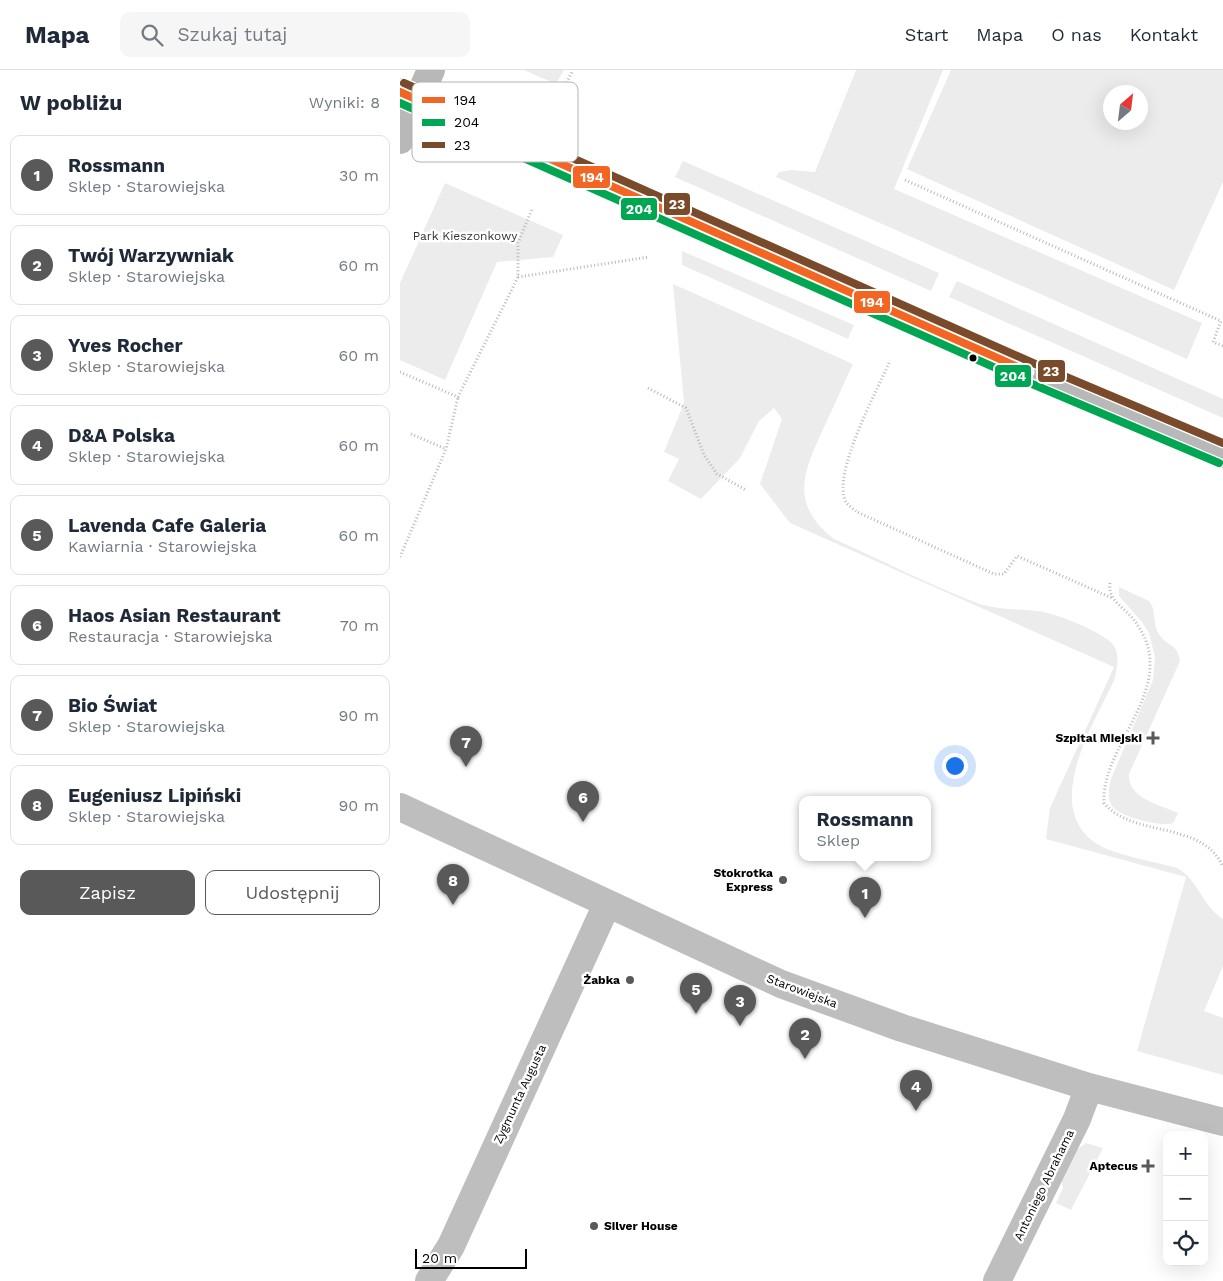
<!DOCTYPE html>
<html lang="pl">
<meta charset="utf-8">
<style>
:root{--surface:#fff;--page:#f6f6f7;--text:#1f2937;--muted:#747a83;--line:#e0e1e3;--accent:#595959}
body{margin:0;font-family:"Work Sans",sans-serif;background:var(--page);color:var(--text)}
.controls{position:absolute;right:15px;bottom:15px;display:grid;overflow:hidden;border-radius:10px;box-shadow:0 5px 20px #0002}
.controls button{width:45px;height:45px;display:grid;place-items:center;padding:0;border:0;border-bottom:1px solid var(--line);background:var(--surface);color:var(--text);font:25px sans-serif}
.compass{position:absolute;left:703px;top:15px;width:45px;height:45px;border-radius:50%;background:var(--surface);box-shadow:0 5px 20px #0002;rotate:28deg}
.scale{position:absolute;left:15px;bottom:12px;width:112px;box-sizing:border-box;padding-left:5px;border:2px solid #000;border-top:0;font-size:14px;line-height:18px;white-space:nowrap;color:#000;-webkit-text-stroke:4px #fff;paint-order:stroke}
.you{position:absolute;left:554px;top:695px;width:18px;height:18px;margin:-12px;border:4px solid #fff;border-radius:50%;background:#1a73e8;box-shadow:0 0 0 8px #1a73e833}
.badge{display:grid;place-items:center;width:32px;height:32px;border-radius:50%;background:var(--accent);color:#fff;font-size:16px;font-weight:700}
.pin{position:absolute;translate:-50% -41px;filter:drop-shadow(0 1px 2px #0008)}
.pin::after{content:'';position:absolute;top:26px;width:18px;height:15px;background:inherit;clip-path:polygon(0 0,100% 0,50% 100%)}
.popup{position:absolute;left:399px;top:726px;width:132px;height:65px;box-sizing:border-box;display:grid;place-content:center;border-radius:10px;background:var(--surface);filter:drop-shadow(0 1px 4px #0005);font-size:16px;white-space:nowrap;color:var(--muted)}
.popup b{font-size:19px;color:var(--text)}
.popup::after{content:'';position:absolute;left:50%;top:100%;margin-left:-10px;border:10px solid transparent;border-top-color:var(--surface)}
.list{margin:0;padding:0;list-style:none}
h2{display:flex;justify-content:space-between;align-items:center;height:65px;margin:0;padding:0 20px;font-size:21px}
h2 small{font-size:16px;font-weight:400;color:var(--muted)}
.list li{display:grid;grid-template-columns:32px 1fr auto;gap:15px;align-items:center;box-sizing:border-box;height:80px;margin:0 10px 10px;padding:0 10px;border:1px solid var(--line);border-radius:10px}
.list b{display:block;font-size:19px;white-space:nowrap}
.list p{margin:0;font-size:16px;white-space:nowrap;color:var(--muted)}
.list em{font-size:16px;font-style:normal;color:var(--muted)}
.actions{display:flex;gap:10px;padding:15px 20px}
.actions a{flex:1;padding:11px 0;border:1px solid var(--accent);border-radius:10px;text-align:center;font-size:18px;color:var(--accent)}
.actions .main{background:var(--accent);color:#fff}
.icon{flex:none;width:28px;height:28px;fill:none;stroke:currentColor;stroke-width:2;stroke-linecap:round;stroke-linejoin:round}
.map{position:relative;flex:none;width:823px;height:1211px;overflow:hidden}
header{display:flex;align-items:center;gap:30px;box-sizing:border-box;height:70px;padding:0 25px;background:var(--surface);border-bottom:1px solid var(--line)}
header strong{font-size:24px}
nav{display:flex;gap:28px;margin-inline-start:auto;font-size:18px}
.search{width:350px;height:45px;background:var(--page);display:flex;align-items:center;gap:12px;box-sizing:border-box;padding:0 18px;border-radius:10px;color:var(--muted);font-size:19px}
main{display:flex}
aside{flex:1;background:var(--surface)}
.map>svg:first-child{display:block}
</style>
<header>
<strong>Mapa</strong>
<div class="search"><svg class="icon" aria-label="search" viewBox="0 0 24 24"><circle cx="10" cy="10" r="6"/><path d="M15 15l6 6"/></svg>Szukaj tutaj</div>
<nav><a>Start</a><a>Mapa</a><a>O nas</a><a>Kontakt</a></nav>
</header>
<main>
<aside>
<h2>W pobliżu<small>Wyniki: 8</small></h2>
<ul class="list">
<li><span class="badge">1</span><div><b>Rossmann</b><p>Sklep · Starowiejska</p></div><em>30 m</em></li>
<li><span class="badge">2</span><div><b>Twój Warzywniak</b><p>Sklep · Starowiejska</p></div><em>60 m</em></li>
<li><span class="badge">3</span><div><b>Yves Rocher</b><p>Sklep · Starowiejska</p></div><em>60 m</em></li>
<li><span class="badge">4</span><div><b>D&amp;A Polska</b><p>Sklep · Starowiejska</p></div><em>60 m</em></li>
<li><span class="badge">5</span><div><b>Lavenda Cafe Galeria</b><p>Kawiarnia · Starowiejska</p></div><em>60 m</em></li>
<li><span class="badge">6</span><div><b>Haos Asian Restaurant</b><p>Restauracja · Starowiejska</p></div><em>70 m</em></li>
<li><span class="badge">7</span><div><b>Bio Świat</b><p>Sklep · Starowiejska</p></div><em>90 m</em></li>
<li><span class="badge">8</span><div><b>Eugeniusz Lipiński</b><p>Sklep · Starowiejska</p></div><em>90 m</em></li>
</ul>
<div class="actions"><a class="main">Zapisz</a><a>Udostępnij</a></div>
</aside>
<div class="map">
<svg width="823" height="1211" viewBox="0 0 823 1211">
<rect width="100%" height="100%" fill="#fff"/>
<path fill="#ececec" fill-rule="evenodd" d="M124,0h40l-8,14z
M456,0h87l-49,119 308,134 -15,36 -411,-182 3,-5 12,-2 24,2z
M551,0h272v112l-49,108 -267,-121zM740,22v30h-30v-30z
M283,91l256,112 -8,18 -256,-114z
M45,113l118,52 -10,22 -56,5 -52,118 -45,-20v-77z
M282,181l172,74 -6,14 -166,-74z
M557,211l266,118v19l-274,-121z
M273,214l180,80c-10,21 -19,42 -29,63 -20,44 -36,76 10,112 47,21 98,47 146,65 19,6 37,5 57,7 19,2 54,17 70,28 14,10 11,24 8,39 -20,45 -75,128 -18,166 17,11 60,18 80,24 21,11 25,38 46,51v47l-19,45 19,7v57l-86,-24 49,-174 -140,-38 4,-31 64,-141 -324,-144 -30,-39 22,-65 -8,-11 -15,13 -19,37 -39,41 -33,-18 11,-22 -15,-7 20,-49z
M719,517l30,14c8,9 3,23 10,33 8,13 18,8 21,27l-51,113c-1,25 30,30 49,39l-5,10c-12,4 -47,-5 -58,-14 -8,-7 -7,-21 -4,-30l42,-99 2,-23 -6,-24 -7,-11 -23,-26z
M686,1073l17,5 -32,62 -15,-7 7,-15 -5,-21 3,-6z"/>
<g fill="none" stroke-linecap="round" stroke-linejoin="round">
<path stroke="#b9b9b9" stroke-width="3" stroke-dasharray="1 2.5" stroke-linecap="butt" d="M160,25l13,-25
M505,110l316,141 -8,21 10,4
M118,207l131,-20
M489,293c-12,28 -58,112 -43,139 2,4 8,7 11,10l137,62h10l13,-18 95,42
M0,302l58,25 60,-120v-34l14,-34
M248,318l38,20 18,47 13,19 29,16
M11,364l35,15
M0,487l46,-108 12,-52
M710,513c-3,17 15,25 24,37 9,12 16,26 16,42 2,47 -49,95 -46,141 28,35 99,17 119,64"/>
<path stroke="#bebebe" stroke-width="28" d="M0,737l381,177 121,44 187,59 134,35
M29,1211l22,-35 156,-342
M597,1211l80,-162 12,-32"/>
<path stroke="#b8b8b8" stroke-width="28" d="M0,22l629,280 194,82
M0,70l31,-70"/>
<g stroke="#fff" stroke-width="11">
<path id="bus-1" d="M0,22l629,280"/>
</g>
<g stroke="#fff" stroke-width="11">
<path id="bus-2" d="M0,33l625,278 194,82"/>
</g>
<g stroke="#fff" stroke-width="11">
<path id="bus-3" d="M4,13l629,280 190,80"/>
</g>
<use href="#bus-1" stroke="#f26522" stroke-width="8"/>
<use href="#bus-2" stroke="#00a651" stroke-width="8"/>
<use href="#bus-3" stroke="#7a4b2a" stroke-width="8"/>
</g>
<circle fill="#000" stroke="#fff" stroke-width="2" cx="573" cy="288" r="4.5"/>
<g fill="#595959" stroke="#fff" stroke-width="2">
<path d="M750.5 660.5h5v5h5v5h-5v5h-5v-5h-5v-5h5z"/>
<circle cx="383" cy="810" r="5"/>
<circle cx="230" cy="910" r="5"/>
<path d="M745.5 1088.5h5v5h5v5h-5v5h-5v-5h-5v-5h5z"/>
<circle cx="194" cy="1156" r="5"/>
</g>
<g text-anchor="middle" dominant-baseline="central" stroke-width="5" stroke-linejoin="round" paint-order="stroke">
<g font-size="12" fill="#333" stroke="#fff">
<text x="65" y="166">Park Kieszonkowy</text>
</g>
<g font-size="12" font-weight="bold" fill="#000" stroke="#fff" text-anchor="end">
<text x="742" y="668">Szpital Miejski</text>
<text x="373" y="803">Stokrotka<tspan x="373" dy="14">Express</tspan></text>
<text x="220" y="910">Żabka</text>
<text x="738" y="1096">Aptecus</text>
<text x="204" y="1156" text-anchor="start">Silver House</text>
</g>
<g font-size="12" fill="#000" stroke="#fff">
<text transform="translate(402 921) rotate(21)">Starowiejska</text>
<text transform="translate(120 1024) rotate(-65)">Zygmunta Augusta</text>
<text transform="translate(644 1115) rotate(-64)">Antoniego Abrahama</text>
</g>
</g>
<rect x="12" y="12" width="166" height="80" rx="8" fill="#fff" stroke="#b2b2b2" stroke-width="1"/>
<rect x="22" y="27" width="23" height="6" fill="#f26522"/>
<rect x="22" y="49" width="23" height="7" fill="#00a651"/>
<rect x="22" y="72" width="23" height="6" fill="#7a4b2a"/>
<g font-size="14" fill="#000">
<text x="54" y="35">194</text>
<text x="54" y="57">204</text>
<text x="54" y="80">23</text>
</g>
<g stroke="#fff" stroke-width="2">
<rect x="172" y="95" width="39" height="24" rx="5" fill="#f26522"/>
<rect x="263" y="122" width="28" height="24" rx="5" fill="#7a4b2a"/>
<rect x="220" y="127" width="38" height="24" rx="5" fill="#00a651"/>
<rect x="453" y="220" width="38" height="24" rx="5" fill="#f26522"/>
<rect x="637" y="289" width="29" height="24" rx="5" fill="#7a4b2a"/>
<rect x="594" y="294" width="38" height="24" rx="5" fill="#00a651"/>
</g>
<g font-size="14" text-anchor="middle" font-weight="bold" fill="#fff">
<text x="192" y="112">194</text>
<text x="277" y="139">23</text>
<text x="239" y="144">204</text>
<text x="472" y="237">194</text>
<text x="651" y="306">23</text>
<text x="613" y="311">204</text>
</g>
</svg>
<div class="controls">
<button>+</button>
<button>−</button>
<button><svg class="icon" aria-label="locate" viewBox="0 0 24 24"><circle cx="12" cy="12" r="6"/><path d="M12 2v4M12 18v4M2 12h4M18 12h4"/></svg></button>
</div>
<svg class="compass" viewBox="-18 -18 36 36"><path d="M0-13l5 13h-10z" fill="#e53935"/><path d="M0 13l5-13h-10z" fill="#747a83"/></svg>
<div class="scale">20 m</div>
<div class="you"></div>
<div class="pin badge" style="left:465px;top:848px">1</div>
<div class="popup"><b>Rossmann</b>Sklep</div>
<div class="pin badge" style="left:405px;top:989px">2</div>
<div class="pin badge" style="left:340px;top:956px">3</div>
<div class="pin badge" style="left:516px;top:1041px">4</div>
<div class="pin badge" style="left:296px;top:944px">5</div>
<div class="pin badge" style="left:183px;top:752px">6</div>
<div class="pin badge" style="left:66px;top:697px">7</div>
<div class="pin badge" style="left:53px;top:835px">8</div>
</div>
</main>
